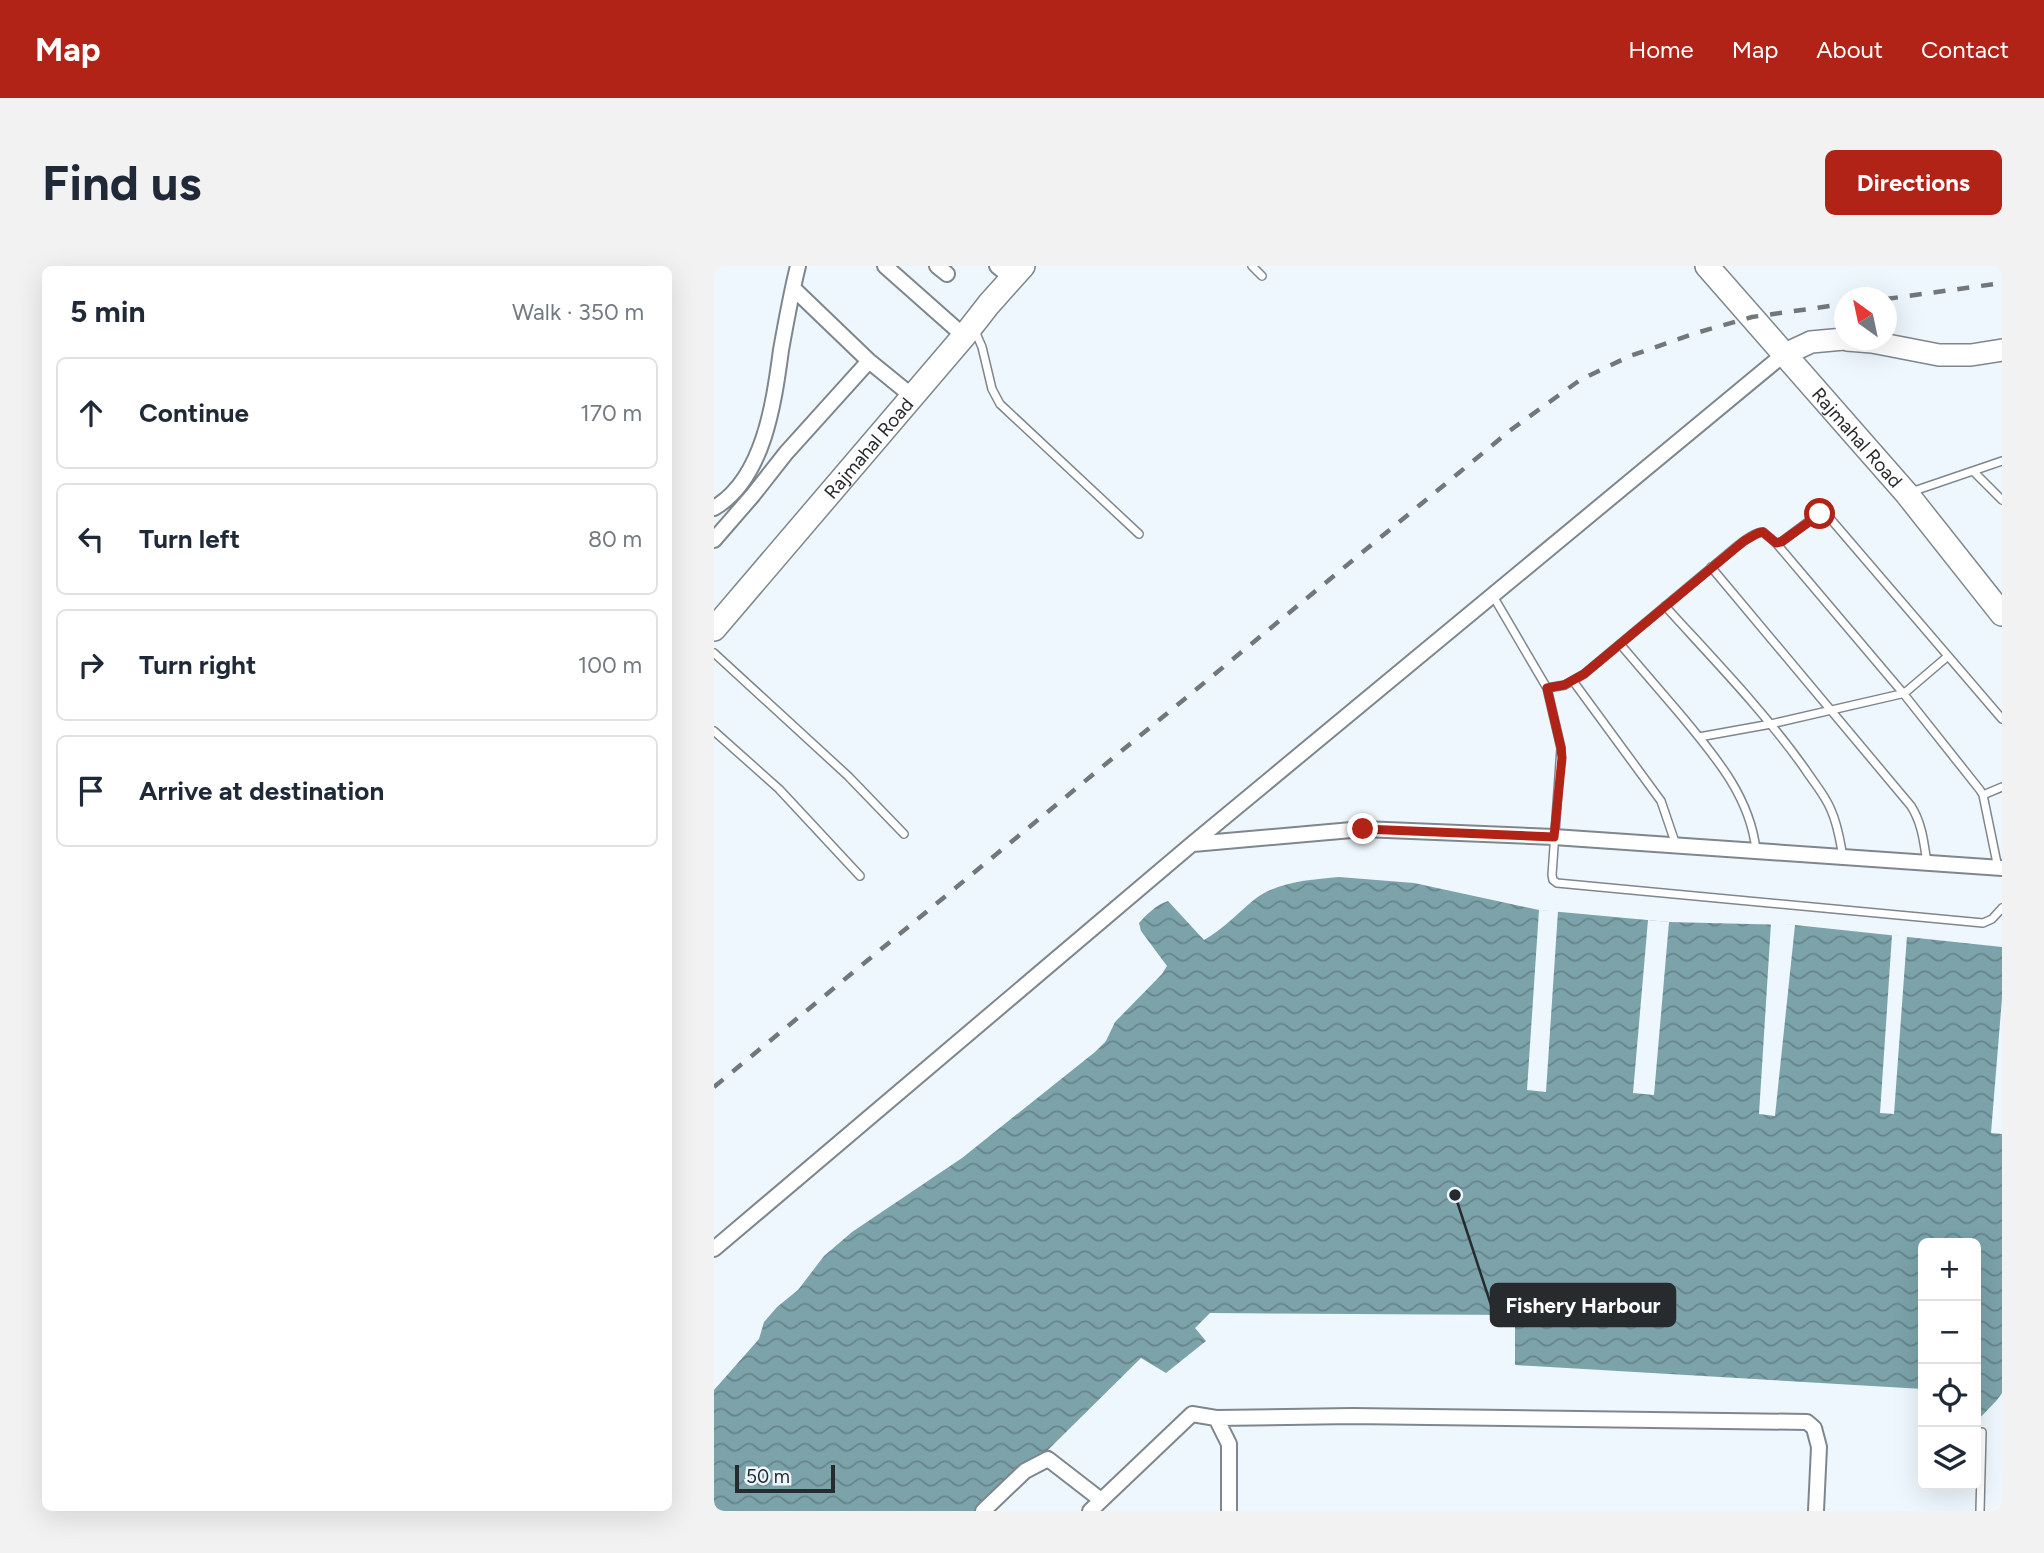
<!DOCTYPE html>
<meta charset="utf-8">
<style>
:root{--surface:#fff;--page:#f2f2f3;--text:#1f2937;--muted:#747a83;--line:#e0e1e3;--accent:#b12217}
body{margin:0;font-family:Figtree,sans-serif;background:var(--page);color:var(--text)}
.controls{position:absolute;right:21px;bottom:21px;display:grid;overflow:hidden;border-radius:10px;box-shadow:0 7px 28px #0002}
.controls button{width:63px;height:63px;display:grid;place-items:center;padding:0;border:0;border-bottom:2px solid var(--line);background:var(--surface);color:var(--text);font:35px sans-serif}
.compass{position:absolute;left:1120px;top:21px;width:63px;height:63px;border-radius:50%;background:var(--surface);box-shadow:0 7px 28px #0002;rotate:327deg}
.scale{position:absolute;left:21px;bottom:18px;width:100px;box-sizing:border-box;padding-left:7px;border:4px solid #282b2e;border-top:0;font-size:19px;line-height:24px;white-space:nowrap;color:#282b2e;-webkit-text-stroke:5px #eef7fd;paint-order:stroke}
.stop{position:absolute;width:21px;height:21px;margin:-16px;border:5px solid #b12217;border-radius:50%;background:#fff}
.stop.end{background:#b12217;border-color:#fff;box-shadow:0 2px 7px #0008}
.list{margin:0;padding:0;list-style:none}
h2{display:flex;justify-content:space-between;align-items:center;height:91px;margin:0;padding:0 28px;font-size:30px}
h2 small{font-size:23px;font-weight:400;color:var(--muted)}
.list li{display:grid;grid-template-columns:46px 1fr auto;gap:21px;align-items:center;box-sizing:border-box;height:112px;margin:0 14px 14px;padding:0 14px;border:2px solid var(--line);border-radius:10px}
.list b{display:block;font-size:26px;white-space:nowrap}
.list em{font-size:23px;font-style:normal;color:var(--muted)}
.icon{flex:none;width:38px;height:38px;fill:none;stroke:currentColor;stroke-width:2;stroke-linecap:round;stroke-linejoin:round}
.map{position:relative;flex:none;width:1288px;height:1245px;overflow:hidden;border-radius:10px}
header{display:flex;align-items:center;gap:42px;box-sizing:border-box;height:98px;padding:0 35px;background:var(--accent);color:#fff}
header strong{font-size:33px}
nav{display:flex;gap:38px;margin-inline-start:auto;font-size:24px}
.intro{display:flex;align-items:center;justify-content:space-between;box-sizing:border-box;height:168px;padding:0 42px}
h1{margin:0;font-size:49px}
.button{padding:18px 32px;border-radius:10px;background:var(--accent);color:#fff;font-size:24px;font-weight:700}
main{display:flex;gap:42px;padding:0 42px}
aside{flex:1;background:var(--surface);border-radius:10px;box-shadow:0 7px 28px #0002}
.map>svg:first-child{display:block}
</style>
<header>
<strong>Map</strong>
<nav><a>Home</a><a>Map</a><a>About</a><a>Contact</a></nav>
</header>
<div class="intro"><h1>Find us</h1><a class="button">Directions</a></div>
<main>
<aside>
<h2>5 min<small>Walk · 350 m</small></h2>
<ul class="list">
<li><svg class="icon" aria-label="ahead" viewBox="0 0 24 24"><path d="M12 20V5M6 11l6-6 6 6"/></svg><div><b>Continue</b></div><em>170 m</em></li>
<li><svg class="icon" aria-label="left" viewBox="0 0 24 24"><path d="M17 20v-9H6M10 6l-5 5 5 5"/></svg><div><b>Turn left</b></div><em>80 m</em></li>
<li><svg class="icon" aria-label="right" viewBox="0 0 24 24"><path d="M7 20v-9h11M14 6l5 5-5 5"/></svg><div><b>Turn right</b></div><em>100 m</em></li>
<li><svg class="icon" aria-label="arrive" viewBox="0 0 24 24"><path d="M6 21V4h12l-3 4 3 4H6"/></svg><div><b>Arrive at destination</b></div></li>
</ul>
</aside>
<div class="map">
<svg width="1288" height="1245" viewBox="0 0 1288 1245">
<defs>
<pattern id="water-waves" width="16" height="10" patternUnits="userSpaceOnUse" patternTransform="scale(1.75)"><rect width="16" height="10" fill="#7ca3aa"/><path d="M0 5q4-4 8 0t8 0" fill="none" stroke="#66858b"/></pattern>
</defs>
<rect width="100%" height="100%" fill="#eef7fd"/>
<path fill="url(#water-waves)" d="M625,611l75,6 125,27 130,12 126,3 207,22v446l-5,7 -21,22 3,-29h-3v-150h-53v146l-408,-24v-50l-305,-2 -15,15 11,13 -40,32 -25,-15 -155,153h-272v-121l45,-51 5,-17 13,-15 21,-17 26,-34 28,-24 110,-74 133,-106 11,-11 9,-19 47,-48 5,-8 -26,-35 -2,-8c8,-9 17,-18 29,-22l36,39c19,-11 34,-27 51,-41 24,-18 55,-19 84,-22z"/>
<path fill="#eef7fd" d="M825,644l19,1 -12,181 -19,-2z
M934,654l21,2 -15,173 -21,-2z
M1057,657l24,2 -20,191 -16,-2z
M1178,669l15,1 -13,178 -14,-1z
M1288,732v136l-11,-1z"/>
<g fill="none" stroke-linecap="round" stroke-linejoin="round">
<g stroke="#7f868c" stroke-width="10">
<path id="lane" d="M538,0l10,10
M261,65l7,16 10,42 8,15 139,130
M1259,205l29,29
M1197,226l91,-31
M1062,277l127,150 77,97 3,5 15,73
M997,301l200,239c11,17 13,37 16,57
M779,330l54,92 14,60 -9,127 1,5 4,3 426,40 9,-4 10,-11
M951,340c48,53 99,105 140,163 9,14 20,26 26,41 7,15 9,31 12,47
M906,378c20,23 40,47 60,70 34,41 70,82 76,136
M0,387l134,123 56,58
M859,415l88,120 15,44
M833,422l18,-3 19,-11 152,-127c8,-6 17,-14 27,-15l13,11 5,-1 35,-26 8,-3 4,3 174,203
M0,465l65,58 81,87
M985,471l72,-13 130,-30 6,-3 41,-35
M1269,529l19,-8
M1266,1245l2,-79"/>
</g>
<g stroke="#7f868c" stroke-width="18">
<path id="street" d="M171,0l79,70
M223,0l10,8
M283,0l16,13
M79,22l76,73 43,35
M0,242c50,-29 60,-106 67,-158 5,-28 10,-56 17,-84
M0,274l39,-45 33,-42 83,-92
M479,578l170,-15 191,8 448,31
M0,983l478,-405 591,-489
M502,1152l136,-2 455,6 7,6 5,19 -3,64
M269,1245l42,-40 23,-12 53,41
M376,1245l102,-97 24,4 13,26v67"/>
</g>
<g stroke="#7f868c" stroke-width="24">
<path id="secondary" d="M1133,74l25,2 67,13h32l31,-5
M1069,89l28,-13 33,-3"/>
</g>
<g stroke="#7f868c" stroke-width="26">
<g id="primary">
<path id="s1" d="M993,0l200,228 95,120"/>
<path id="s2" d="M0,363l250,-293 25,-32 34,-38"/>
</g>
</g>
<use href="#lane" stroke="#fff" stroke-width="7"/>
<use href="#street" stroke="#fff" stroke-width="14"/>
<use href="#secondary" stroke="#fff" stroke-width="21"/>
<use href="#primary" stroke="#fff" stroke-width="23"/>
<path stroke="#71777b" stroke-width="4.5" stroke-dasharray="12 12" stroke-linecap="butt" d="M1172,33l116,-16
M0,821l798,-658 68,-49 50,-24 66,-23 56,-16 92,-13"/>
</g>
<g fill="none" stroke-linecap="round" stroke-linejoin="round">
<path stroke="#b12217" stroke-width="9" d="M649,563l191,8 8,-79 -1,-10 -14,-60 17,-3 20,-11 160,-133 14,-8 5,-1 13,11 5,-1 39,-28"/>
</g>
<g text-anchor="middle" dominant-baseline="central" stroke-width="6" stroke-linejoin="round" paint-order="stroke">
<g font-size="19" fill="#282b2e" stroke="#eef7fd">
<text stroke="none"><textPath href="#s1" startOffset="228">Rajmahal Road</textPath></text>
<text stroke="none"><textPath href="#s2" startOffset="238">Rajmahal Road</textPath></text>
</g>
</g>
<path fill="none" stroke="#282b2e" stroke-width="2.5" d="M741 929L777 1039"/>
<circle fill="#282b2e" stroke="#eef7fd" stroke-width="2.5" cx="741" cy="929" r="7"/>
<rect fill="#282b2e" stroke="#282b2e" stroke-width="2.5" x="777" y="1018" width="184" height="42" rx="7"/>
<g font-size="21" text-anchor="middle" font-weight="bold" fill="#fff">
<text x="869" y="1047">Fishery Harbour</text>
</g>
</svg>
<div class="controls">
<button>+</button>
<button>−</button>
<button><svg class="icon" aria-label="locate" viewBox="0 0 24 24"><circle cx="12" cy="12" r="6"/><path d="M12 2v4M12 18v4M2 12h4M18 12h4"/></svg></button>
<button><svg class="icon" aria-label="layers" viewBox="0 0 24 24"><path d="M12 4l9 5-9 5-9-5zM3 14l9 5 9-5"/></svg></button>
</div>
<svg class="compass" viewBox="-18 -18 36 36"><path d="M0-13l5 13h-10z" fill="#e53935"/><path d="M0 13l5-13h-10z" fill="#747a83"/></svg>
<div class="scale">50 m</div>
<div class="stop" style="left:1106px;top:248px"></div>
<div class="stop end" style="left:649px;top:563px"></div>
</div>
</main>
